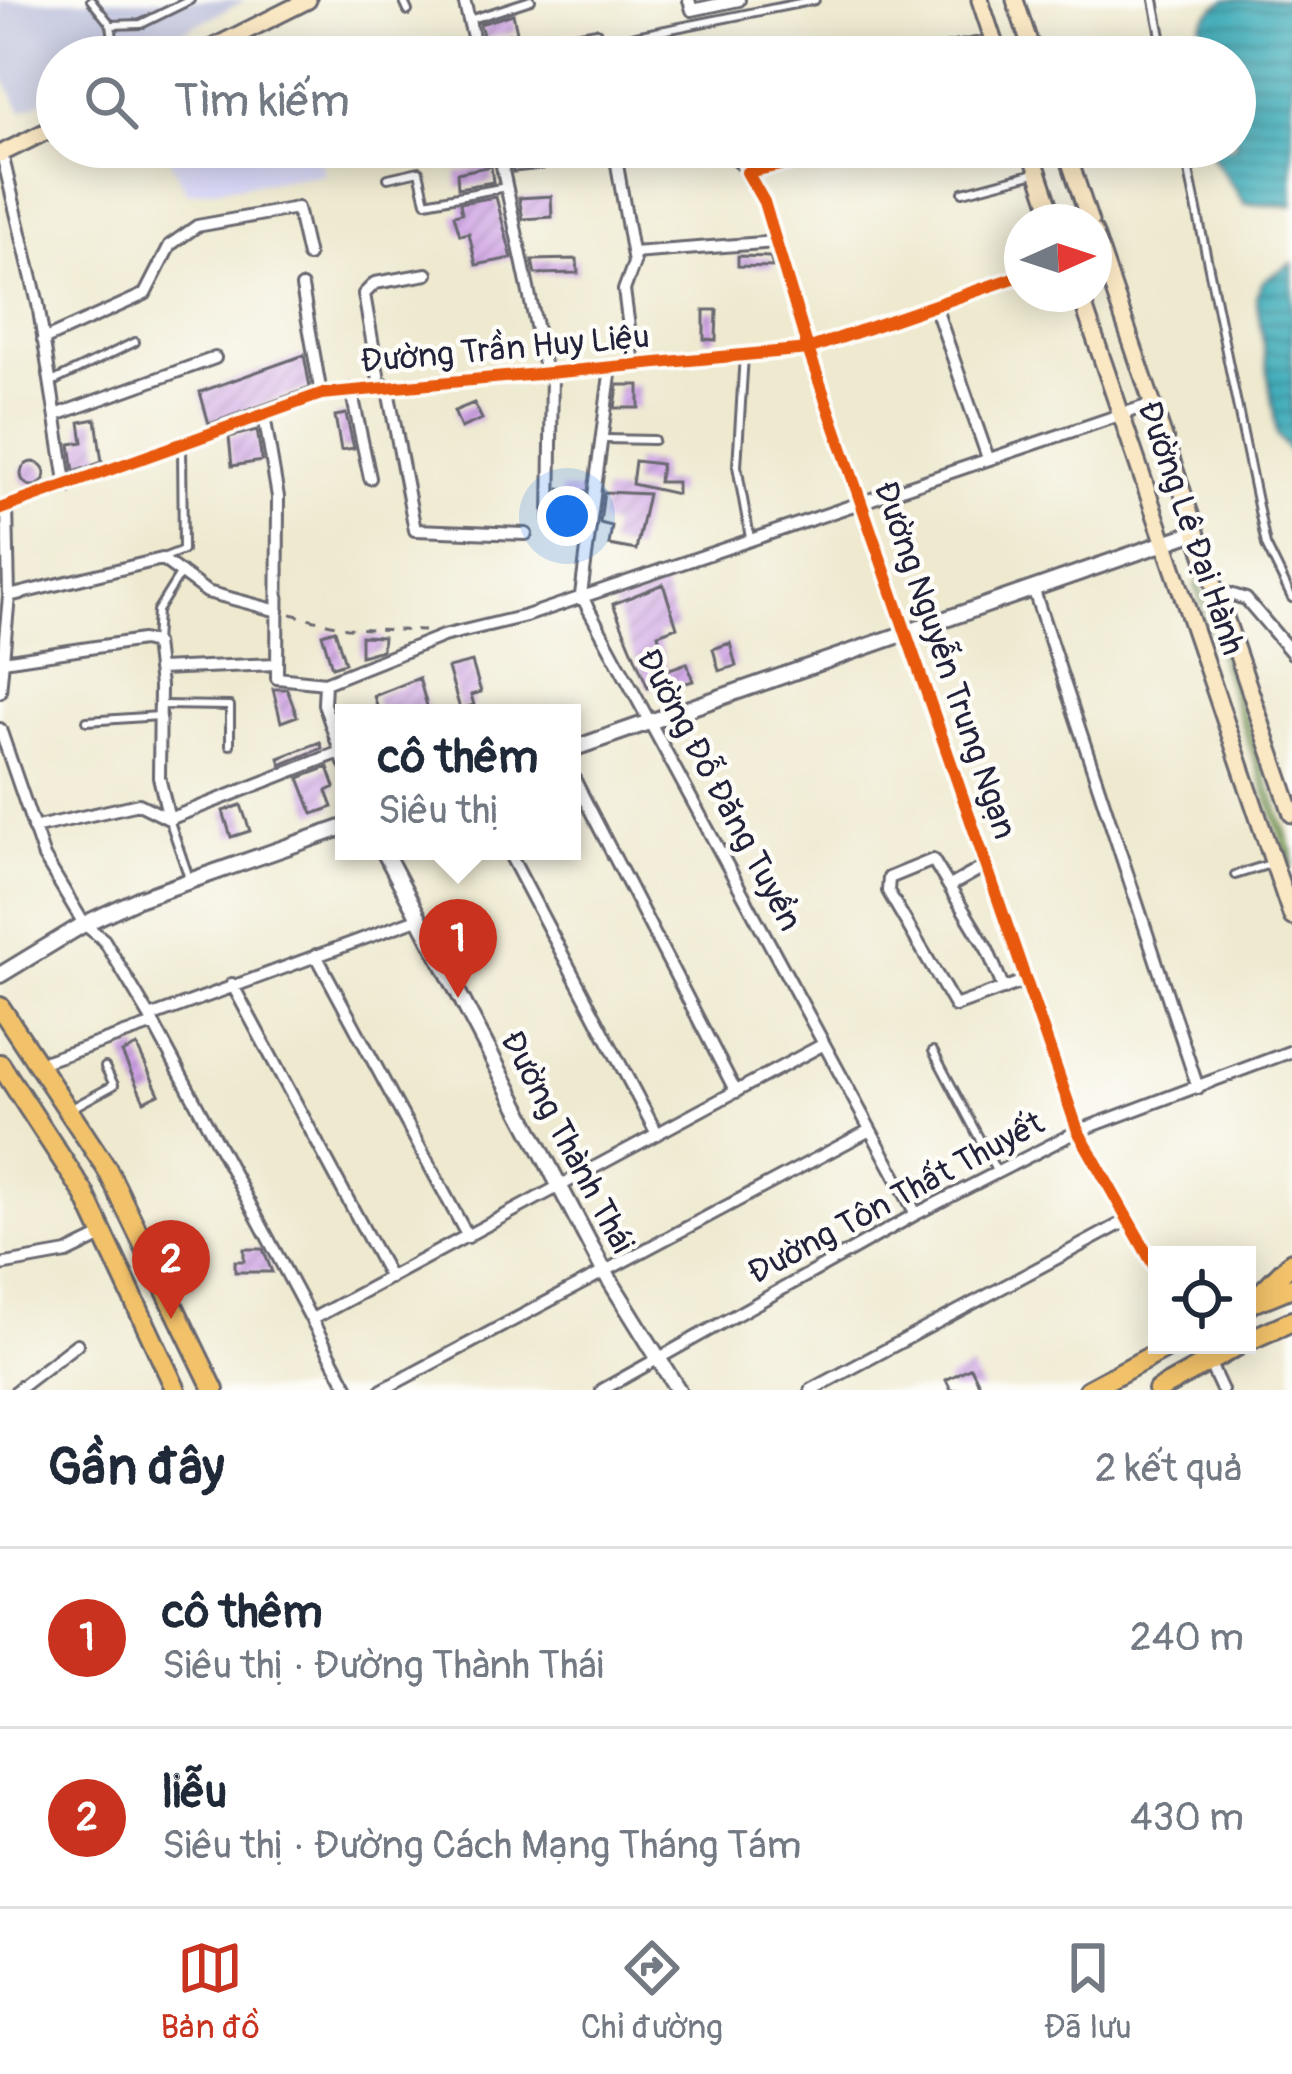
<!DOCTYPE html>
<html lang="vi">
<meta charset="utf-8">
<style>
:root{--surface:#fff;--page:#f2f2f3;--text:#1f2937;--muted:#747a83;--line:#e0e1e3;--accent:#c8321e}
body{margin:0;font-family:Pangolin,sans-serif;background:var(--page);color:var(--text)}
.controls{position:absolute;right:36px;bottom:36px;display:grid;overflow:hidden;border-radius:0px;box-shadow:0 6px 30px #0003}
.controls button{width:108px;height:108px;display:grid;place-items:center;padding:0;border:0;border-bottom:3px solid var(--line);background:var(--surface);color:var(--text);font:60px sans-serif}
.compass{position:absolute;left:1004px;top:204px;width:108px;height:108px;border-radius:50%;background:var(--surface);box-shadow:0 6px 30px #0003;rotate:87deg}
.you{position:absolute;left:567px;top:516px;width:42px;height:42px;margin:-30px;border:9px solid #fff;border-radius:50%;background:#1a73e8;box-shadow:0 0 0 18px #1a73e833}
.badge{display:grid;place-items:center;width:78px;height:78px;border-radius:50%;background:var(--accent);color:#fff;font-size:39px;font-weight:700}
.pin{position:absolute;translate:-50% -99px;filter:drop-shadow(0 3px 6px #0008)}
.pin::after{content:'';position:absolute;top:63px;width:42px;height:36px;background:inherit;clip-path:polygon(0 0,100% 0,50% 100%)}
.popup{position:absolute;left:335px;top:704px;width:246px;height:156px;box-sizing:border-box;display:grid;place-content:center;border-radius:0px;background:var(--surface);filter:drop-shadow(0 3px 9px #0005);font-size:39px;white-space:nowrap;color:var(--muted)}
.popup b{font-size:45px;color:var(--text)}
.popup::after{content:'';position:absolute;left:50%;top:100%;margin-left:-24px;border:24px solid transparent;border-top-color:var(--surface)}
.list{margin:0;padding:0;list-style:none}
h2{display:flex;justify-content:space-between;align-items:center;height:156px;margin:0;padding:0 48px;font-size:51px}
h2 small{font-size:39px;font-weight:400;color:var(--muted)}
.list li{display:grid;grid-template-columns:78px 1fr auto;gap:36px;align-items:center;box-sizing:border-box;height:180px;padding:0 48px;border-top:3px solid var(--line)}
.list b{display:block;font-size:45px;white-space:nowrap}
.list p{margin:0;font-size:39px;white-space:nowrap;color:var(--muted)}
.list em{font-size:39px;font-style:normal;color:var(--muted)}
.icon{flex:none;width:66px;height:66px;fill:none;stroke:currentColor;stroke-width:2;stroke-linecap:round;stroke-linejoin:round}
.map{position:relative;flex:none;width:1292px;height:1390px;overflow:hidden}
.search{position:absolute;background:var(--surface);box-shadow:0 6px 30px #0003;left:36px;right:36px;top:36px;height:132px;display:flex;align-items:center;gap:30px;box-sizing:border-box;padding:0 42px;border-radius:66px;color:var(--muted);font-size:45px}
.sheet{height:516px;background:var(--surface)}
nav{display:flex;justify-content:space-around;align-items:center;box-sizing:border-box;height:168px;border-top:3px solid var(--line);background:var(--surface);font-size:33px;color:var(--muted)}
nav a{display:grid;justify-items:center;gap:6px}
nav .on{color:var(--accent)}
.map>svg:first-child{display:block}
</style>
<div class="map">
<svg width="1292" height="1390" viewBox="0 0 1292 1390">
<defs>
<pattern id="water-rules" width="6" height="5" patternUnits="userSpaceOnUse" patternTransform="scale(3)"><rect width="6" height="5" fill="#3aaab7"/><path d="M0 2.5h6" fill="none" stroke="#308a96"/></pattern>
<pattern id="building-hatch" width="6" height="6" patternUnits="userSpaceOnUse" patternTransform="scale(3)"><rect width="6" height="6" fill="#cea1e5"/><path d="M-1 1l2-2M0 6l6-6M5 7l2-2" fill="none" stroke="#a783bb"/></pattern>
</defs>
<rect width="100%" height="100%" fill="#fdfcf7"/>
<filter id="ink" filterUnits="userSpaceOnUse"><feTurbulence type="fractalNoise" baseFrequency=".00833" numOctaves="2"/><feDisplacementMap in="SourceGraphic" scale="24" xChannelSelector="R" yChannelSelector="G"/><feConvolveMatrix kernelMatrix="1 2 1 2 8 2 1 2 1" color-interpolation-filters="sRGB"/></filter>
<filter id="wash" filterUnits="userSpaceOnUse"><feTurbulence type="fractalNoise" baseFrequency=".004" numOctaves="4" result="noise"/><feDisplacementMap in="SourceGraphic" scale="48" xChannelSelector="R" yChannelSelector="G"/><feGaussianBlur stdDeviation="2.7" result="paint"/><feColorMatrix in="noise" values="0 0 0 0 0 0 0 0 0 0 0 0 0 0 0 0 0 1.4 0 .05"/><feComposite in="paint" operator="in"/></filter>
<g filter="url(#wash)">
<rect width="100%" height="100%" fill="#eee9cf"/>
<path fill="#d8d7f8" d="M163,147h151l11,27 -138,19z"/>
<path fill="#bfc2dd" d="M0,0h246l-115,57h-74v37l-35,17 -22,-40z"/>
<path fill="#a1c975" stroke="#627658" stroke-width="3" d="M1198,580l94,272v17l-97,-282z"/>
<path fill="url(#water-rules)" stroke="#2e6679" stroke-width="3" d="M1226,0h66v206l-47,-2 -39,-56 29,-1v-90h-36c-2,-31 0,-41 27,-57z
M1292,263v193l-15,-21 -21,-139 8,-16z"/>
<g id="blocks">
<path fill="url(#building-hatch)" d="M513,14l4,18 -33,7 -4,-15z
M542,158l1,11 -30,3 -2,-10z
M491,166l2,16 -35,6 -1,-15z
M551,196l1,21 -29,2 -4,-21z
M496,197l16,61 -36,7 -7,-32 -9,2 -6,-20 8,-2 -2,-10z
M738,256l32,1 3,10 -35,-1z
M577,259l1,14 -43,1 -3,-14z
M704,310h13l-1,30 -12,-1z
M304,355l6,33 -101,36 -9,-32z
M618,385h21v23h-24z
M474,403l8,16 -21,9 -7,-17z
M346,414l8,34 -13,2 -6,-34z
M96,419l6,43 -28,10 -4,-28 13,-2 -3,-20z
M257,430l5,31 -30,5 -3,-29z
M635,461l26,3 -2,18h18v12l-45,-10z
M21 474a12 12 0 1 1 24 0a12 12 0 1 1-24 0Z
M560,489l25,2 -6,43 -29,-4 10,-12z
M604,492l44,2 -12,56 -27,-5 3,-19 -12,-3z
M663,584l14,43 -19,7 9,36 20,-7 6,18 -31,9 -1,-6 -13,4 -35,-84z
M335,630l10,33 -13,4 -10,-33z
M361,636l22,1 -1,13 -21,6z
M730,643l6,23 -17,5 -6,-22z
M472,662l9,30 -10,3 3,10 -14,4 -12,-41z
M419,678l10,35h-50l-5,-17z
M273,689h14l10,27 -16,6z
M320,742l2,6 -41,17 -2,-7z
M328,767l7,20 -8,4 6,16 -20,7 -14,-36z
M241,805l9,26 -19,6 -8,-26z
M137,1046l22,48 -15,7 -22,-48z
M244,1249h19l9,23h-37v-11h9z
M971,1367l11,23h-31l-5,-10z"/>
</g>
</g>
<g filter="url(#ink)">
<use href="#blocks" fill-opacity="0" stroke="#69686f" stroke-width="3"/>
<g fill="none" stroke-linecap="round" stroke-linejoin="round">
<g stroke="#69686f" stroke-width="12">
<path id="service" d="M91,0l20,25 30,-1 49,-24
M403,0l5,11
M1154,0l11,57
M469,20l62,-20
M111,25l5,32
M477,53l120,-21
M531,57l284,-57
M896,57l96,-18
M1184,147l82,398 26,53
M500,157l49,-10
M388,178l31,-7 7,31 80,-15
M963,192l72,-19
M744,355l-7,111 13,72
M52,382l83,-40
M604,439l50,1
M165,557l18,-7 -1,-104
M155,643l2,-32 25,-40
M159,705l71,1v39
M87,721l72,-5
M169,819l20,59
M1235,875l35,-11
M933,1051l63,119
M72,1108l42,-23 -9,-18"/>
</g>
<g stroke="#69686f" stroke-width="16">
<path id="minor" d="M464,0l14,57
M689,0l3,10 47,-10
M498,147l48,226
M614,147l20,116 -10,27 10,75
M727,147l20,25
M866,147l-119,25 17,30 44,147 270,782 79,140
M2,154l36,150 29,184
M633,253l143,-11
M302,287l19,107
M935,306l53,152
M43,340l102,-46 25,-49 27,-19 100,-18 11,48
M611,367l-30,228 335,619
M387,385l28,145 111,4
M380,386l-16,-92 11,-11 52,-9
M351,389l19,89
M56,415l159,-57
M264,415l14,82 -1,181 48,5
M0,509l321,-115 487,-45 214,-74
M550,517l2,-145
M1216,590l30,9 46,54
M1034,591l164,497
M9,596l153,-37 45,33 71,19
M3,661l139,-21 13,3 5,43 -1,91 10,42
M159,669l117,-5
M325,683l118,-47 83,-20 626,-212
M325,683l-1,21 20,59
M0,692l9,-96 -2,-89
M0,729l44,128 40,67 20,16 46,77 199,373
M572,775l164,317
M33,828l106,-24 30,15 171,-67
M508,851l149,283
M950,886l37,-21
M316,955l152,282
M232,984l158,294
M1004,989l-17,-40 -54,-89 -44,18 -1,13 67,115 72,-26
M150,1017l267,-98
M40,1063l114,-39
M0,1265l67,-12 37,-18
M314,1318l510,-274
M1209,1362l13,28
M17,1390l60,-46
M382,1390l488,-260
M602,1390l314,-176 162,-83 214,-80
M811,1390l315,-169"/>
</g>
<g stroke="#69686f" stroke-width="20">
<path id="tertiary" d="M572,749l624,-217
M384,851l220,420 74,119
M0,975l84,-51 54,-25 206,-72"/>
</g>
<g stroke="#69686f" stroke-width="21">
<path id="secondary" d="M980,0l19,57
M1015,0l19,57
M194,57l114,-57
M1030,147l25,75
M1065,147l25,75
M0,154l57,-28
M1094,232l198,582
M1080,294l212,623"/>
</g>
<g stroke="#69686f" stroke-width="24">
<path id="primary" d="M1258,1301l34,-14
M1249,1305l43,-43
M1247,1341l45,-20
M1088,1390l84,-45
M1158,1390l81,-45"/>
</g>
<g stroke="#69686f" stroke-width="24">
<path id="trunk" d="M0,1007l107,162 107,221
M0,1064l84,129 92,197"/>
</g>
<path stroke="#69686f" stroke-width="3" stroke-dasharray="9 9" stroke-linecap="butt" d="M291,614l56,14 77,3"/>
<use href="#service" stroke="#fff" stroke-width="6"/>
<use href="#minor" stroke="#fff" stroke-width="10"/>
<use href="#tertiary" stroke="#fff" stroke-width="14"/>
<use href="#secondary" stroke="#fae7c3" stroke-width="15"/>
<use href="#primary" stroke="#f2c26a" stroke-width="18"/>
<use href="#trunk" stroke="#f2c26a" stroke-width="18"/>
<g stroke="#fdfcf7" stroke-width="20">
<path id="cycleway" d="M866,147l-119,25 17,30 44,147 270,782 79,140
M0,509l321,-115 487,-45 214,-74"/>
</g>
<use href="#cycleway" stroke="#e8590c" stroke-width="12"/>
</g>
</g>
<g text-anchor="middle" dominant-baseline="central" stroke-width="9" stroke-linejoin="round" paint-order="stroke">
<g font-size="33" fill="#22223b" stroke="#fdfcf7">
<text transform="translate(505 349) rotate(-5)">Đường Trần Huy Liệu</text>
<text transform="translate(1191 528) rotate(71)">Đường Lê Đại Hành</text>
<text transform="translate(945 660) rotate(71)">Đường Nguyễn Trung Ngạn</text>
<text transform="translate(719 790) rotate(62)">Đường Đỗ Đăng Tuyển</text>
<text transform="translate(567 1142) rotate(62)">Đường Thành Thái</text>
<text transform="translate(896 1198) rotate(-28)">Đường Tôn Thất Thuyết</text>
</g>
</g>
</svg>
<div class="controls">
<button><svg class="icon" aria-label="locate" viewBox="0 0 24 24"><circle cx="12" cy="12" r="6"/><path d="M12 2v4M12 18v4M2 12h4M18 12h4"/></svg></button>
</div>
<svg class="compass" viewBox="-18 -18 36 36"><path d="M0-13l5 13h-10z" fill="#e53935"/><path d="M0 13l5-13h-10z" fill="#747a83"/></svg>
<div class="you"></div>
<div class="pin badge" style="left:458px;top:998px">1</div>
<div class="popup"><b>cô thêm</b>Siêu thị</div>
<div class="pin badge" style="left:171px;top:1319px">2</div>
<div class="search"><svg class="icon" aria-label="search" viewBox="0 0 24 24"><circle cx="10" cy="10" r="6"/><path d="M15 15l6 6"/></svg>Tìm kiếm</div>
</div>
<section class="sheet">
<h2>Gần đây<small>2 kết quả</small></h2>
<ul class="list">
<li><span class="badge">1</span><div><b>cô thêm</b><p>Siêu thị · Đường Thành Thái</p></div><em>240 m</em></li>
<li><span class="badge">2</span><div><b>liễu</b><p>Siêu thị · Đường Cách Mạng Tháng Tám</p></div><em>430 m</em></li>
</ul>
</section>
<nav>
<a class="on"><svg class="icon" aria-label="map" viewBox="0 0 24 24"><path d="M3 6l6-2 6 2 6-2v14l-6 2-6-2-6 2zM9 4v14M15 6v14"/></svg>Bản đồ</a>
<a><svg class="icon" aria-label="directions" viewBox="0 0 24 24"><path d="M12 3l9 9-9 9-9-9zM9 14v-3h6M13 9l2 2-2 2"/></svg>Chỉ đường</a>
<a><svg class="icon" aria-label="saved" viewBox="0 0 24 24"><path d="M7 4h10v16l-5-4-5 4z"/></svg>Đã lưu</a>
</nav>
